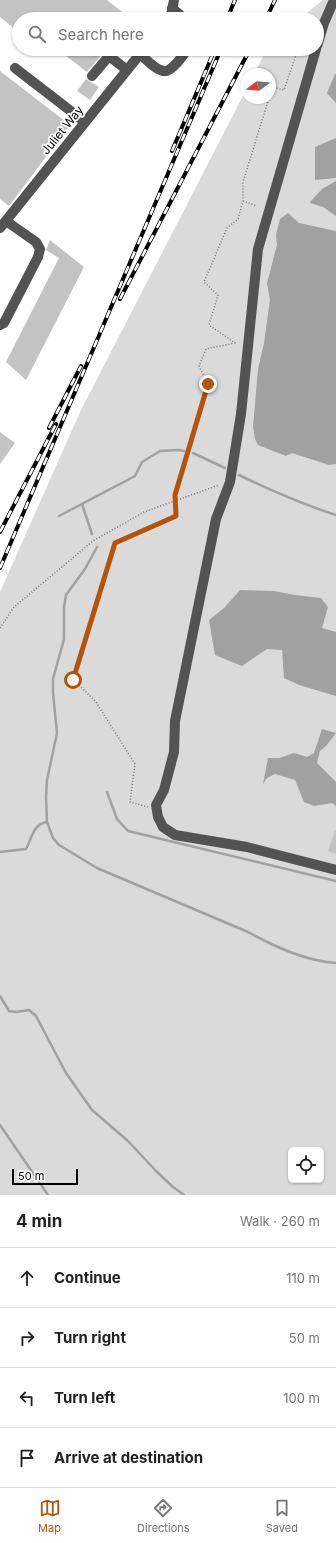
<!DOCTYPE html>
<meta charset="utf-8">
<style>
:root{--surface:#fff;--page:#f2f2f2;--text:#202124;--muted:#757577;--line:#e0e0e0;--accent:#b45309}
body{margin:0;font-family:Inter,sans-serif;background:var(--page);color:var(--text)}
.controls{position:absolute;right:12px;bottom:12px;display:grid;overflow:hidden;border-radius:6px;box-shadow:0 1px 3px #0004}
.controls button{width:36px;height:36px;display:grid;place-items:center;padding:0;border:0;border-bottom:1px solid var(--line);background:var(--surface);color:var(--text);font:20px sans-serif}
.compass{position:absolute;left:240px;top:68px;width:36px;height:36px;border-radius:50%;background:var(--surface);box-shadow:0 1px 3px #0004;rotate:254deg}
.scale{position:absolute;left:12px;bottom:10px;width:66px;box-sizing:border-box;padding-left:4px;border:2px solid #000;border-top:0;font-size:11px;line-height:14px;white-space:nowrap;color:#000;-webkit-text-stroke:3px #fff;paint-order:stroke}
.stop{position:absolute;width:12px;height:12px;margin:-9px;border:3px solid #b45309;border-radius:50%;background:#fff}
.stop.end{background:#b45309;border-color:#fff;box-shadow:0 1px 4px #0008}
.list{margin:0;padding:0;list-style:none}
h2{display:flex;justify-content:space-between;align-items:center;height:52px;margin:0;padding:0 16px;font-size:17px}
h2 small{font-size:13px;font-weight:400;color:var(--muted)}
.list li{display:grid;grid-template-columns:26px 1fr auto;gap:12px;align-items:center;box-sizing:border-box;height:60px;padding:0 16px;border-top:1px solid var(--line)}
.list b{display:block;font-size:15px;white-space:nowrap}
.list em{font-size:13px;font-style:normal;color:var(--muted)}
.icon{flex:none;width:22px;height:22px;fill:none;stroke:currentColor;stroke-width:2;stroke-linecap:round;stroke-linejoin:round}
.map{position:relative;flex:none;width:336px;height:1195px;overflow:hidden}
.search{position:absolute;background:var(--surface);box-shadow:0 1px 3px #0004;left:12px;right:12px;top:12px;height:44px;display:flex;align-items:center;gap:10px;box-sizing:border-box;padding:0 14px;border-radius:22px;color:var(--muted);font-size:15px}
.sheet{height:292px;background:var(--surface)}
nav{display:flex;justify-content:space-around;align-items:center;box-sizing:border-box;height:56px;border-top:1px solid var(--line);background:var(--surface);font-size:11px;color:var(--muted)}
nav a{display:grid;justify-items:center;gap:2px}
nav .on{color:var(--accent)}
.map>svg:first-child{display:block}
</style>
<div class="map">
<svg width="336" height="1195" viewBox="0 0 336 1195">
<rect width="100%" height="100%" fill="#fff"/>
<path fill="#dadada" fill-rule="evenodd" d="M323,0h13v1195h-336v-603l81,-182 165,-320v8h24v-24h-16l13,-25h50v-30h-18zM291,1150h30v30h-30z"/>
<path fill="#a1a1a1" d="M335,74h1v29l-9,-10z
M336,138v40l-21,2v-33z
M336,181v35l-13,-9 -13,-4 1,-2 11,-12z
M288,213l11,10 37,8v233l-7,1 -37,-12 -6,3 -28,-11 -3,-6 -2,-12 5,-58 6,-26 6,-43 -3,-17 10,-38 -1,-10 4,-16z
M240,590l34,1 21,4 26,3 7,9 -6,21 14,4v64l-37,-11 -15,-7 -2,-28 -15,-1 -25,17 -27,-11 -6,-35 15,-12z
M322,729l14,4 -10,13 -6,5 -3,12 19,19v24l-4,-3 -18,3 -10,-4 -9,-22 -20,-6 -8,4 -4,6 5,-26h11l15,-5 13,4 7,-4z"/>
<g fill="none" stroke-linecap="round" stroke-linejoin="round">
<path stroke="#a1a1a1" stroke-width="2.5" d="M193,453l32,15
M239,475c31,15 63,29 97,40
M82,504l10,30
M59,516l76,-40 7,-14 18,-11 19,-1 5,1
M97,547l-12,22 -19,26 -2,12v32l-11,40v14l4,40 -10,47 -1,17 1,25 6,16 6,7 38,23 151,64c27,15 57,29 88,31
M107,792l10,27 11,12 208,50
M0,852l26,-3c6,-11 7,-25 21,-27
M0,996l9,15 7,1 13,-2 7,6 30,57 26,37 36,31 28,30 17,16 11,8
M0,1125l48,70"/>
</g>
<path fill="#c3c3c3" d="M0,0h107l24,19h-112v13l-19,-15z
M57,49h49l-19,23z
M0,71l70,54 -61,81 -9,-7z
M86,79l13,8 -9,13 -13,-9z
M50,240l34,27 -58,113 -20,-18 53,-104 -13,-8z
M0,432l15,11 -15,21z
M335,831h1v23l-8,-3z"/>
<g fill="none" stroke-linecap="round" stroke-linejoin="round">
<path stroke="#757575" stroke-width="1.5" stroke-dasharray="1 2" stroke-linecap="butt" d="M270,94l2,-7 12,3 14,-41
M243,201l14,5
M0,628l14,-21 79,-66 51,-29 75,-27
M148,807l-18,-5 5,-38 -39,-62 -23,-23 42,-136 61,-27 -1,-21 33,-111 -9,-18 7,-17 29,-6 -26,-18 9,-30 -14,-13 23,-54 11,-9 5,-18v-19l26,-84"/>
<path stroke="#535353" stroke-width="10" d="M172,8l13,11
M168,19l3,-4 3,-15
M317,46l7,-23 10,-23
M316,49l-58,200 -17,165 -11,68 -14,37 -41,202 -1,31 -10,38 -8,15 2,12 5,10 12,8 72,12 89,23
M140,54c6,5 14,15 23,17 8,2 21,-16 24,-22
M109,56l18,14
M15,68l70,54
M92,76l23,-27
M0,228l144,-179
M0,325l4,-2 34,-66 2,-8 -4,-7 -30,-21"/>
<g stroke="#000" stroke-width="4">
<path id="rail" d="M227,19l8,-19
M266,19l9,-19
M172,151l43,-102
M120,299l130,-250
M49,428l32,-62
M0,532l56,-108
M0,568l221,-519"/>
</g>
<use href="#rail" stroke="#fff" stroke-width="2.5" stroke-dasharray="8" stroke-linecap="butt"/>
</g>
<g fill="none" stroke-linecap="round" stroke-linejoin="round">
<path stroke="#b45309" stroke-width="5" d="M73,680l42,-137 61,-27 -1,-21 33,-111"/>
</g>
<g text-anchor="middle" dominant-baseline="central" stroke-width="3.5" stroke-linejoin="round" paint-order="stroke">
<g font-size="12" fill="#000" stroke="#fff">
<text transform="translate(62 130) rotate(-51)">Juliet Way</text>
</g>
</g>
</svg>
<div class="controls">
<button><svg class="icon" aria-label="locate" viewBox="0 0 24 24"><circle cx="12" cy="12" r="6"/><path d="M12 2v4M12 18v4M2 12h4M18 12h4"/></svg></button>
</div>
<svg class="compass" viewBox="-18 -18 36 36"><path d="M0-13l5 13h-10z" fill="#e53935"/><path d="M0 13l5-13h-10z" fill="#757577"/></svg>
<div class="scale">50 m</div>
<div class="stop" style="left:73px;top:680px"></div>
<div class="stop end" style="left:208px;top:384px"></div>
<div class="search"><svg class="icon" aria-label="search" viewBox="0 0 24 24"><circle cx="10" cy="10" r="6"/><path d="M15 15l6 6"/></svg>Search here</div>
</div>
<section class="sheet">
<h2>4 min<small>Walk · 260 m</small></h2>
<ul class="list">
<li><svg class="icon" aria-label="ahead" viewBox="0 0 24 24"><path d="M12 20V5M6 11l6-6 6 6"/></svg><div><b>Continue</b></div><em>110 m</em></li>
<li><svg class="icon" aria-label="right" viewBox="0 0 24 24"><path d="M7 20v-9h11M14 6l5 5-5 5"/></svg><div><b>Turn right</b></div><em>50 m</em></li>
<li><svg class="icon" aria-label="left" viewBox="0 0 24 24"><path d="M17 20v-9H6M10 6l-5 5 5 5"/></svg><div><b>Turn left</b></div><em>100 m</em></li>
<li><svg class="icon" aria-label="arrive" viewBox="0 0 24 24"><path d="M6 21V4h12l-3 4 3 4H6"/></svg><div><b>Arrive at destination</b></div></li>
</ul>
</section>
<nav>
<a class="on"><svg class="icon" aria-label="map" viewBox="0 0 24 24"><path d="M3 6l6-2 6 2 6-2v14l-6 2-6-2-6 2zM9 4v14M15 6v14"/></svg>Map</a>
<a><svg class="icon" aria-label="directions" viewBox="0 0 24 24"><path d="M12 3l9 9-9 9-9-9zM9 14v-3h6M13 9l2 2-2 2"/></svg>Directions</a>
<a><svg class="icon" aria-label="saved" viewBox="0 0 24 24"><path d="M7 4h10v16l-5-4-5 4z"/></svg>Saved</a>
</nav>
